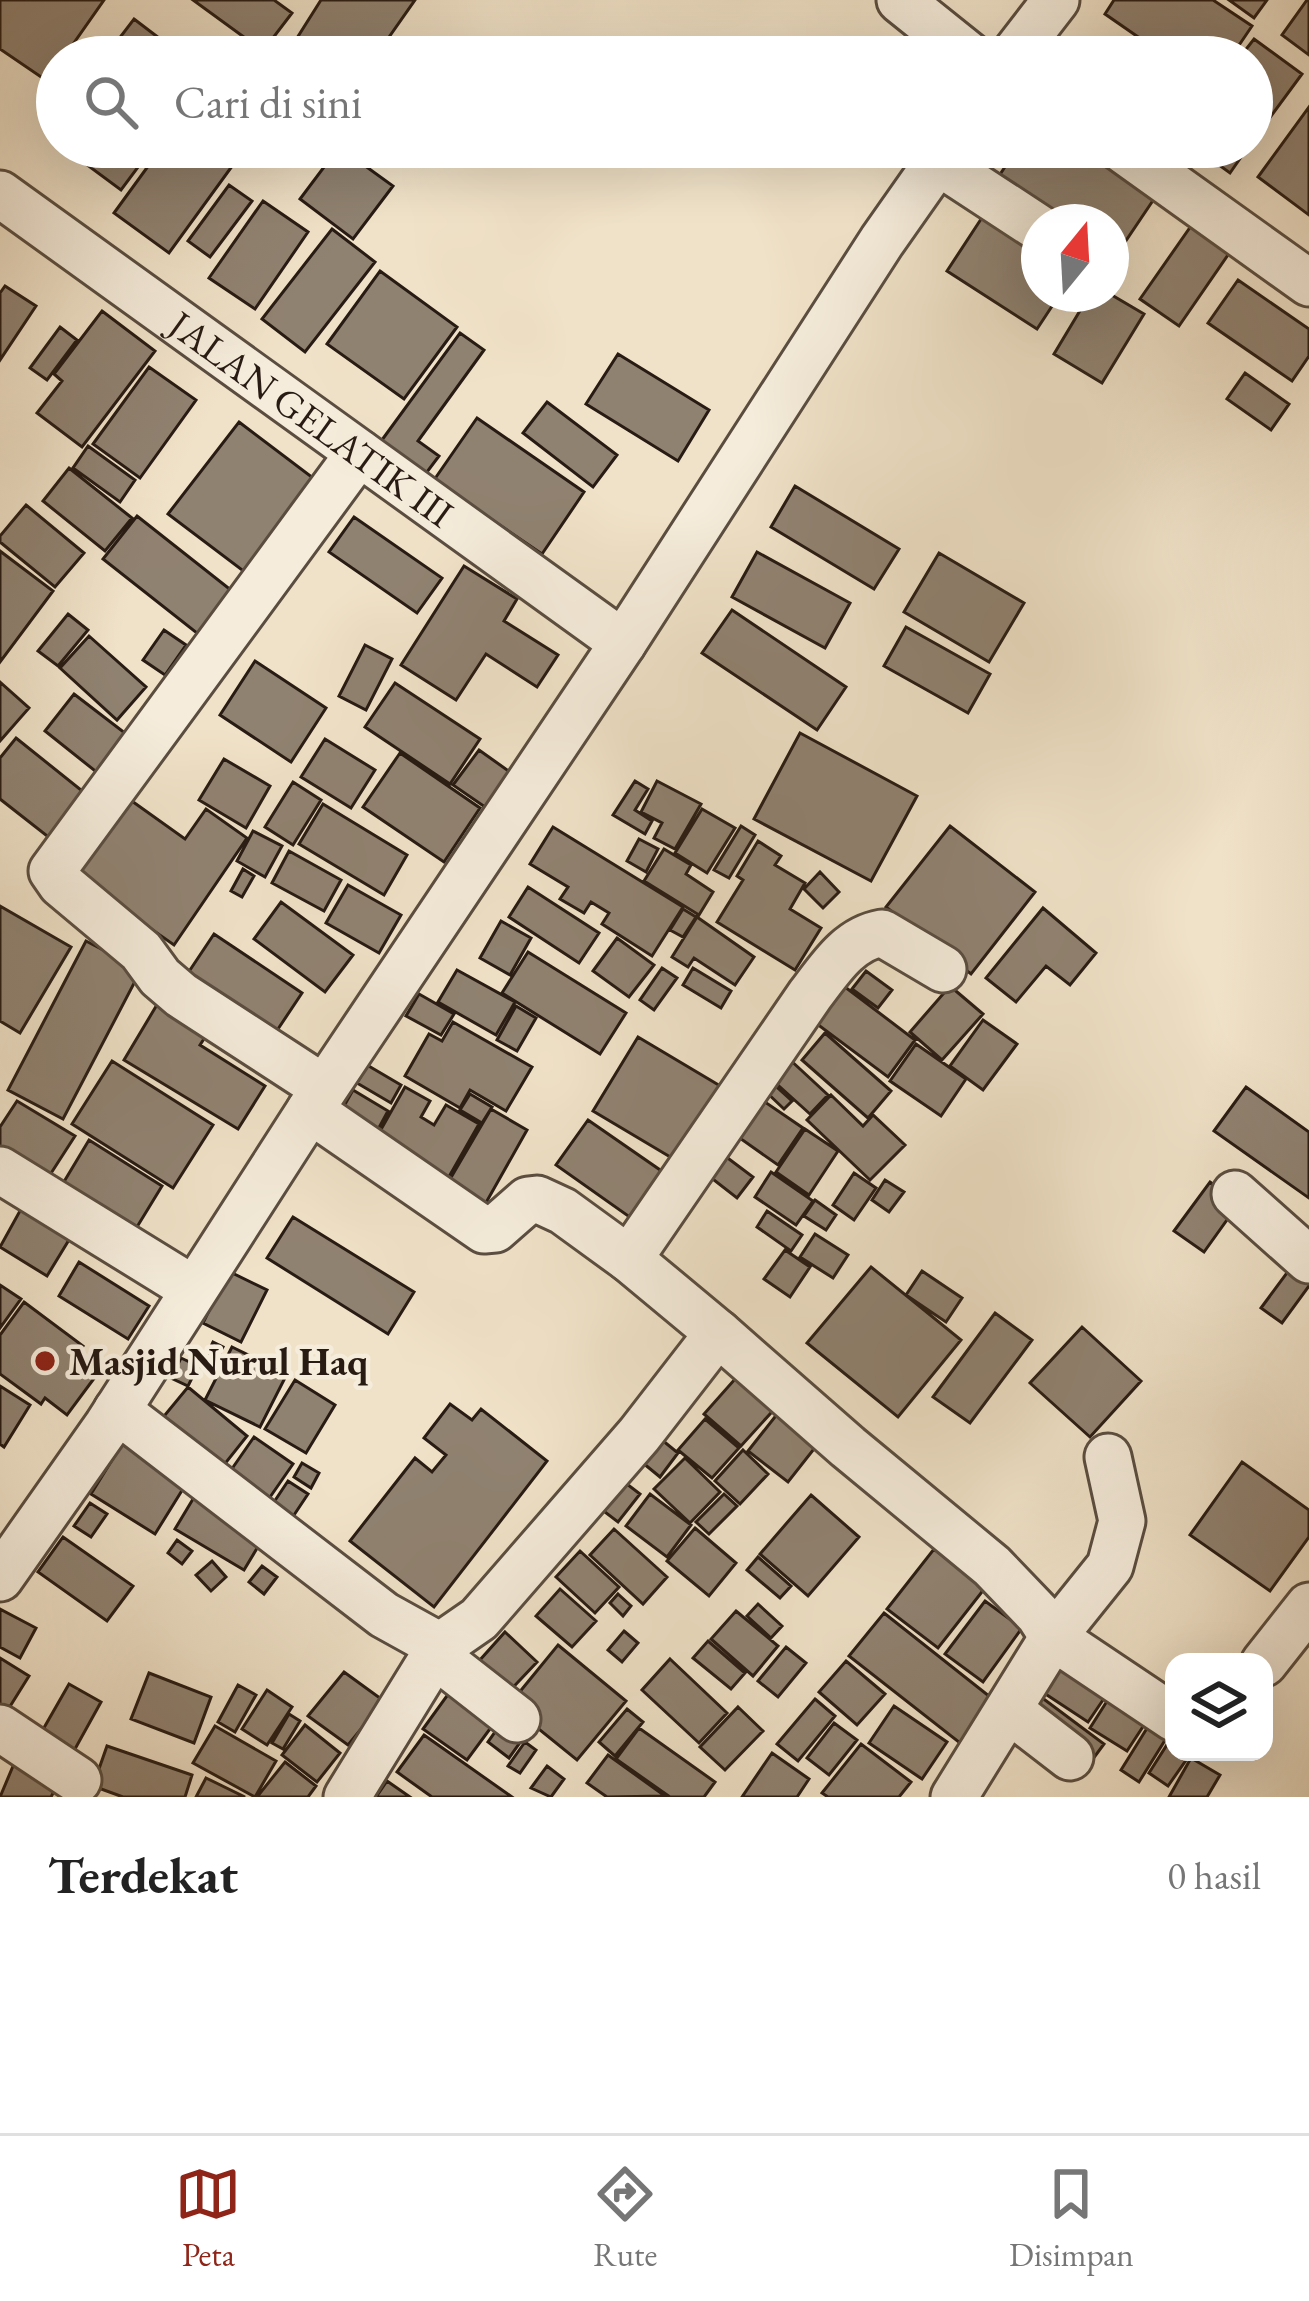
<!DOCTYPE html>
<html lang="id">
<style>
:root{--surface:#fff;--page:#f2f2f2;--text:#222;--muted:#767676;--line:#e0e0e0;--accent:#8f2418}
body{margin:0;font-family:"EB Garamond",serif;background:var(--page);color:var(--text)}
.controls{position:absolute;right:36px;bottom:36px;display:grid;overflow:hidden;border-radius:24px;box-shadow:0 12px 48px #0002}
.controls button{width:108px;height:108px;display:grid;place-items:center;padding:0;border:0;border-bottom:3px solid var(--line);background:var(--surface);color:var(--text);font:60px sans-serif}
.compass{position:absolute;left:1021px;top:204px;width:108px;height:108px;border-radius:50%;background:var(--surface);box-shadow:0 12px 48px #0002;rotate:18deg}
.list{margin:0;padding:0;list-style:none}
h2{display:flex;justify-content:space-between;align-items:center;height:156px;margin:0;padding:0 48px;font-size:51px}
h2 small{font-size:39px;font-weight:400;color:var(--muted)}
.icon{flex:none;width:66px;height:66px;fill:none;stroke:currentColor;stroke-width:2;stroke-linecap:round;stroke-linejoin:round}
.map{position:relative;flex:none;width:1309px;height:1797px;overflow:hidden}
.search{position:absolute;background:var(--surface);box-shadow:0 12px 48px #0002;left:36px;right:36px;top:36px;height:132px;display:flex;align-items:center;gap:30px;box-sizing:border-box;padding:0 42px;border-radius:66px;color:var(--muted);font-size:45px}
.sheet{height:336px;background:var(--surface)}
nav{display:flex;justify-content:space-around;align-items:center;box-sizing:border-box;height:168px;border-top:3px solid var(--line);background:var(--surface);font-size:33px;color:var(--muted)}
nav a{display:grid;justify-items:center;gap:6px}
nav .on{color:var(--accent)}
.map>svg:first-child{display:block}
</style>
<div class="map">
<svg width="1309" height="1797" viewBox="0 0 1309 1797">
<rect width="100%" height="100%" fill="#f0e2c8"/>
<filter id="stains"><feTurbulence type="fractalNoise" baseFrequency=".00167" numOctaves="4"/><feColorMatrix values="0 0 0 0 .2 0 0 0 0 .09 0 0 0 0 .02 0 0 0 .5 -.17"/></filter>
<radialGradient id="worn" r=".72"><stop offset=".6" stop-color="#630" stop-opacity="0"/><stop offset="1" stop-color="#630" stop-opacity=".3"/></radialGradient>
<path fill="#908271" stroke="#281b13" stroke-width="3" d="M0,0h104l-40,57h-7v11l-10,13 -47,-32z
M193,0h81l18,13 -29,38z
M321,0h94l-40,57h-90z
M1114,0h99l39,26 -21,31h-64l-62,-43z
M1229,0h38l-13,18z
M1307,0h2v55l-27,-20z
M134,19l50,38h-79z
M1254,39l48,35 -50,68v-85h-12z
M1309,107v108l-51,-38z
M63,147h90l-32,43z
M162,147h61l15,11 -69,95 -55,-40z
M271,147h37l-10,17z
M339,147l54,39 -40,53 -53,-40z
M1018,147h64l74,49 -41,61 -4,-3v-32h-49l-65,-43z
M1194,147h54l-18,26z
M229,185l23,16 -42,56 -22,-16z
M263,201l45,31 -53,77 -46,-31z
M987,210l52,34v50h21l-23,35 -90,-58z
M1191,226l39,26 -51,74 -39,-27z
M332,229l43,33 -70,90 -43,-33z
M380,271l77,56 -53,72 -77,-55z
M1238,280l71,49v27l-17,25 -84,-58z
M5,286l31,20 -36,54v-67z
M1090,294h20l34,20 -42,69 -48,-29z
M102,311l53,40 -73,96 -45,-34 25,-32 -8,-7z
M60,327l17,13 -30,40 -17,-12z
M460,333l24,17 -66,91 21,15 -15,20 -45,-32z
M618,354l91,56 -31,51 -92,-57z
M149,367l47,33 -56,78 -47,-34z
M1245,373l44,31 -18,26 -44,-31z
M547,402l70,53 -24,32 -70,-54z
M477,418l107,74 -42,62 -108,-74z
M239,422l82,62 -71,92 -82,-62z
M88,446l47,34 -15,22 -47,-34z
M69,468l63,50 -27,33 -62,-50z
M795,486l104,63 -25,40 -103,-62z
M26,505l58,48 -29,34 -55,-45v-6z
M137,516l104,82 -34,43 -104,-82z
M354,517l88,61 -25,35 -88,-61z
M0,551l53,40 -53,71z
M757,552l93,51 -25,45 -93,-51z
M939,553l85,50 -35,59 -85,-50z
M464,566l53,33 -13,22 54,34 -21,32 -51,-33 -30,46 -55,-35z
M732,610l114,77 -29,43 -115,-77z
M68,614l20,16 -30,36 -20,-15z
M906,627l84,47 -22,39 -84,-47z
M164,630l22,15 -21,30 -22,-15z
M89,636l57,51 -29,33 -57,-52z
M365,645l27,14 -26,51 -27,-14z
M255,661l71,47 -35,54 -71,-47z
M0,682l29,26 -29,33z
M395,683l85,56 -30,45 -85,-57z
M74,694l60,46 -30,38 -59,-47z
M800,733l117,63 -46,85 -117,-62z
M16,738l75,60 -35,45 -56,-44v-41z
M325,739l50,31 -24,38 -50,-31z
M479,750l31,22 -25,35 -32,-22z
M400,753l80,55 -36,54 -81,-55z
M224,759l46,27 -24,42 -47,-28z
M635,781l13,8 -13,21 17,11 -7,13 -32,-19z
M657,781l44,23 -26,45 -21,-11 8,-15 -21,-11z
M293,782l28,18 -28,45 -28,-18z
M122,794l63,45 21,-30 41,29 -73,107 -107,-75z
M323,804l84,51 -23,40 -85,-51z
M702,809l33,19 -28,45 -32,-20z
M741,826l14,9 -26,43 -15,-8z
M950,826l85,66 -64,82 -85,-67z
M553,827l130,80 -31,49 -50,-32 7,-11 -18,-11 -7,11 -24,-14 8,-12 -38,-23z
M253,831l29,15 -17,31 -28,-16z
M639,839l19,10 -12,23 -19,-11z
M758,841l23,15 -6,9 30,18 -15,26 31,19 -26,42 -78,-48 26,-42 -6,-4z
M664,849l27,16 -5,9 27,18 -14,23 -55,-34z
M289,851l52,29 -17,31 -52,-28z
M243,869l11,7 -12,21 -11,-6z
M820,872l19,20 -16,16 -19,-19z
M348,885l53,30 -22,38 -53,-30z
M528,887l71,46 -20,30 -70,-46z
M281,902l72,53 -28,37 -71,-53z
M0,906l71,41 -51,86 -20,-12z
M1043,908l53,45 -26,32 -24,-19 -30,36 -30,-24z
M683,909l13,8 -13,20 -13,-7z
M697,917l57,40 -19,28 -41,-27 -6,9 -16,-10z
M501,921l30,17 -21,37 -30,-17z
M214,934l88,59 -28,42 -88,-59z
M617,938l37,27 -25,32 -36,-26z
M86,941l55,29 -78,149 -55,-29z
M528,952l98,61 -26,41 -98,-61z
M662,968l15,10 -23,32 -14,-10z
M693,968l38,23 -10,17 -38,-23z
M457,970l58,32 -19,33 -58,-33z
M866,971l26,19 -14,18 -26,-19z
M950,986l33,28 -41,46 -32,-28z
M845,987l70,53 -27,37 -71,-53z
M419,994l35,20 -13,21 -35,-19z
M161,998l50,30 -11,17 65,41 -27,43 -114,-69z
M516,1006l20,12 -19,33 -20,-11z
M983,1020l34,24 -34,46 -33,-24z
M453,1022l79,45 -26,44 -36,-21 -10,18 -55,-32 24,-42 13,7z
M825,1033l66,58 -23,27 -66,-58z
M638,1037l89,53 -45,74 -89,-53z
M916,1044l50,35 -25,37 -51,-35z
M787,1057l41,38 -18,19 -41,-37z
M112,1061l101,64 -40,63 -101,-64z
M367,1065l34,20 -10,18 -34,-20z
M770,1081l22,20 -8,8 -21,-20z
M405,1087l25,14 -9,16 13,8 12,-20 33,19 -33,58 -71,-42z
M1246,1087l63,45v66l-95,-67z
M353,1090l35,21 -13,24 -36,-20z
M470,1094l22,13 -10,16 -22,-13z
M831,1095l32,31 10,-11 32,30 -35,35 -63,-60z
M759,1098l44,30 -25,37 -44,-31z
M17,1101l58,35 -29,45 -46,-29v-25z
M491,1109l36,21 -44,78 -37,-22z
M588,1120l75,52 -32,46 -75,-53z
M805,1129l33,22 -29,44 -33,-23z
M89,1140l73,46 -33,54 -73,-45z
M721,1153l32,24 -16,21 -32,-25z
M771,1172l42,29 -17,24 -41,-28z
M854,1173l22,15 -22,32 -21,-15z
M885,1180l19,12 -15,20 -17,-12z
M1210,1182l29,21 -35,49 -30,-21z
M26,1200l49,30 -28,46 -47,-29z
M815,1200l21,15 -10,15 -22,-14z
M767,1211l35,24 -11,16 -34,-24z
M293,1217l121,75 -26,42 -121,-76z
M815,1234l33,21 -15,23 -33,-21z
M785,1250l25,17 -20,30 -26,-18z
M79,1262l70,44 -21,33 -69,-43z
M1295,1262l14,9v15l-27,37 -21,-15z
M871,1267l90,73 -63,77 -91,-74z
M228,1271l39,19 -26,52 -38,-19z
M922,1271l40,27 -16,24 -40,-27z
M0,1285l21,14 -21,29z
M24,1302l59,44 -5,7 23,16 -34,46 -22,-17 -4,6 -41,-30v-39z
M995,1313l37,27 -62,83 -37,-26z
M1082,1327l59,54 -51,56 -60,-54z
M213,1342l10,5 -13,25 -9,-5z
M232,1347l55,27 -27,53 -55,-27z
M181,1358l17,8 -10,20 -17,-8z
M743,1370l37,33 -39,43 -37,-32z
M295,1380l40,25 -29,48 -41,-24z
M0,1386l30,19 -26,42 -4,-3z
M188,1387l59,49 -27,34 -60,-49z
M450,1404l22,16 9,-11 66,52 -113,146 -84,-66 65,-83 17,14 14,-17 -22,-17z
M782,1408l39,32 -33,42 -40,-31z
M705,1419l34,29 -27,30 -34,-28z
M651,1431l27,22 -18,24 -28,-23z
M254,1437l39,27 -25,36 -39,-27z
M122,1444l64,40 -31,50 -64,-40z
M743,1450l25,24 -28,30 -25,-23z
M685,1458l35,34 -30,31 -36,-34z
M1242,1462l67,48v27l-39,54 -80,-56z
M302,1463l17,10 -8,15 -17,-11z
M619,1478l21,16 -22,28 -21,-16z
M288,1481l20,13 -16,24 -20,-13z
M196,1494l69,41 -21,35 -69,-41z
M650,1494l41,31 -24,32 -41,-31z
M724,1494l13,12 -28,28 -13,-12z
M811,1495l48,42 -51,59 -48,-42z
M90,1503l17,11 -16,23 -17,-11z
M695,1528l41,35 -27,33 -42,-35z
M614,1529l53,48 -24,27 -53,-49z
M63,1537l70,49 -26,35 -69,-49z
M177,1540l15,11 -10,13 -14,-11z
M934,1549l51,39 -47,60 -51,-39z
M580,1551l39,36 -24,26 -39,-36z
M758,1557l33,29 -11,12 -33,-28z
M212,1561l14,16 -15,14 -15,-16z
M262,1566l15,11 -13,17 -15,-12z
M560,1589l36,32 -24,26 -36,-31z
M618,1594l13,12 -8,10 -13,-13z
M985,1601l37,27 -39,54 -38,-28z
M758,1604l24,22 -11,12 -24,-22z
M0,1609l36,19 -16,30 -20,-11z
M736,1611l42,35 -25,30 -42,-37z
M884,1613l110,87 -34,43 -111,-87z
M624,1631l14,12 -16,19 -14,-12z
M505,1632l32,30 -35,37 -31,-29z
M708,1641l37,32 -14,16 -38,-31z
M558,1645l68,56 -49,59 -68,-55z
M786,1647l20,16 -28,34 -20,-16z
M0,1658l29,18 -25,40 -4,-2z
M670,1659l57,54 -28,30 -57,-53z
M846,1661l39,33 -28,31 -38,-33z
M1061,1667l44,30 -17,25 -44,-29z
M344,1672l40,29 -36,44 -40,-29z
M149,1673l62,24 -17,46 -63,-24z
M69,1684l32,18 -31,56 -33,-18z
M238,1685l18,10 -21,37 -17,-10z
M454,1686l44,32 -31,42 -44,-31z
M267,1690l25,17 -25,38 -25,-16z
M1037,1694l67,50 -14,19 -67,-50z
M1109,1698l37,24 -19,29 -37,-23z
M815,1699l20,17 -37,45 -21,-17z
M894,1706l53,36 -25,37 -53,-36z
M738,1707l25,24 -38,39 -25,-23z
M627,1709l16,13 -28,34 -16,-14z
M289,1714l11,7 -17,28 -11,-6z
M834,1723l23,17 -28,35 -22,-17z
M305,1725l35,28 -23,29 -35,-27z
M500,1725l21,16 -12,17 -21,-16z
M1149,1725l18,12 -28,45 -18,-12z
M215,1726l61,35 -21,36 -62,-34z
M639,1728l76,54 -11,15h-34l-54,-38z
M424,1735l88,62h-80l-35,-25z
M1170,1740l4,2v10l17,1 -23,33 -19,-13z
M525,1742l11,8 -16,23 -12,-7z
M861,1744l50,38 -12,15h-71l-6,-4z
M107,1746l85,29 -7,22h-62l-30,-11z
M772,1753l37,26 -12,18h-55z
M608,1755l57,41 -58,1 -20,-14z
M1191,1758l29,17 -13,22h-38z
M16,1759l43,23 -8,15h-51z
M285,1762l31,24 -8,11h-51z
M547,1766l17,13 -13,18 -20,-9z
M206,1778l39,19h-49z
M387,1781l23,16h-34z"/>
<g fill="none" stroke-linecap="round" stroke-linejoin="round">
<g stroke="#5a4d40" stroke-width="51">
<g id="minor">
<path d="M900,0l71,57"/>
<path d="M1012,57l44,-57"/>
<path d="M1119,147l190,136"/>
<path d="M938,162l101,66"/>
<path id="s1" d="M0,194l623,449"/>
<path d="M324,1088l-143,-93 -21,-18 -19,-26 -80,-67 -9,-13 307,-418"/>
<path d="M310,1110l174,120 11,-1 33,-29 9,-1 26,12 66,48 89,74 130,114 144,119 47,49 14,22 121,81"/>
<path d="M0,1170l193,119"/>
<path d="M1235,1194l74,66"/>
<path d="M629,1259l181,-264c20,-26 38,-56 72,-62l61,36"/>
<path d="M117,1410l267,205 56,31 39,-27 160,-184 79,-102"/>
<path d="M0,1578l107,-152 203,-316 313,-467 259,-402 66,-94"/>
<path d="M435,1655l82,64"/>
<path d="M1264,1663l45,-57"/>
<path d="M1009,1710l61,47"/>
<path d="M0,1728l78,52"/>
<path d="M347,1797l93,-151"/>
<path d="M954,1797l99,-160 57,-71 12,-45 -14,-64"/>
</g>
</g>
<use href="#minor" stroke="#f5ecdb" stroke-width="45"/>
</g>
<circle fill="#8f2418" stroke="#f5ecdb" stroke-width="4.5" cx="45" cy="1361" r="12"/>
<g text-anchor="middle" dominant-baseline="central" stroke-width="9" stroke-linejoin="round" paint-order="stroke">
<g font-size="39" fill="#281b13" stroke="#f5ecdb">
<text stroke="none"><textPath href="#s1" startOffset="384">JALAN GELATIK III</textPath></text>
</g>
<g font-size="39" font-weight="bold" fill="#281b13" stroke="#f5ecdb" text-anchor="start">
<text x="69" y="1361">Masjid Nurul Haq</text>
</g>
</g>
<rect width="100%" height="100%" filter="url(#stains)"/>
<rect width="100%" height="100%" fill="url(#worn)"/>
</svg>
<div class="controls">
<button><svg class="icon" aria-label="layers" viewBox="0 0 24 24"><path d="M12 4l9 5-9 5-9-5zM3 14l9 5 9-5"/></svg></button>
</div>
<svg class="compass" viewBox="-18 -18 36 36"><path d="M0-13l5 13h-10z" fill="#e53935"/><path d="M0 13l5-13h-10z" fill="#767676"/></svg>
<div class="search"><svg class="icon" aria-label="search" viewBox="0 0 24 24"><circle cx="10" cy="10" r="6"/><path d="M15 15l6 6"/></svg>Cari di sini</div>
</div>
<section class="sheet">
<h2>Terdekat<small>0 hasil</small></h2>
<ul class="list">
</ul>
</section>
<nav>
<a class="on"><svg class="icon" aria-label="map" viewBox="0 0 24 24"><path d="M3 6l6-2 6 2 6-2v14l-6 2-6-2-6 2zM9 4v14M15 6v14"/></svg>Peta</a>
<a><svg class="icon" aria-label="directions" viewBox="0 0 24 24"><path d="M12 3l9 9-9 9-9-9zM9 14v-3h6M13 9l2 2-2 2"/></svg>Rute</a>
<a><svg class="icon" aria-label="saved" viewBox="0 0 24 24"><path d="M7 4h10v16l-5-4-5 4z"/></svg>Disimpan</a>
</nav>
